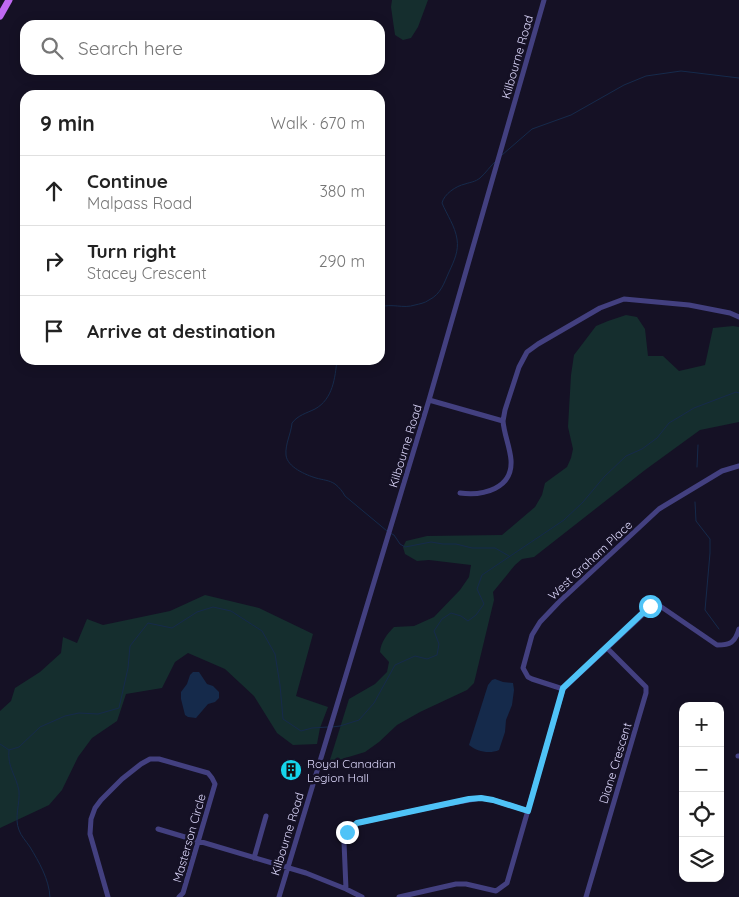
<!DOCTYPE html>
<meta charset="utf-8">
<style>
:root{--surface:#fff;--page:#f6f6f6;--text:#222;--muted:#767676;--line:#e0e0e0}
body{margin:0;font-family:Quicksand,sans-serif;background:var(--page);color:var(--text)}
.controls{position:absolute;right:15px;bottom:15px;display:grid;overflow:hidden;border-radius:10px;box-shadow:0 2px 12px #0003}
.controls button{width:45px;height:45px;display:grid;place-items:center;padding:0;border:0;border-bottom:1px solid var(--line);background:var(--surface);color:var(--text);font:25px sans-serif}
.stop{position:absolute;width:15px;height:15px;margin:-11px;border:4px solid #4fc3f7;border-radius:50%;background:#fff}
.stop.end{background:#4fc3f7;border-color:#fff;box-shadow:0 1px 5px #0008}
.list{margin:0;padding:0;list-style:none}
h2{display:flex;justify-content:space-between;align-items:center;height:65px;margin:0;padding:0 20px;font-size:21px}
h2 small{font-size:16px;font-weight:400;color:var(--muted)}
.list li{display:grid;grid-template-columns:32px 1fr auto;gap:15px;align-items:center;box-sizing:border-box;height:70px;padding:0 20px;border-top:1px solid var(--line)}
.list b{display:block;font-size:19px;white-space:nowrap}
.list p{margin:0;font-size:16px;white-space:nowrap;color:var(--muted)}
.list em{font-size:16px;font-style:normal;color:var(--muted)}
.icon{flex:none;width:28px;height:28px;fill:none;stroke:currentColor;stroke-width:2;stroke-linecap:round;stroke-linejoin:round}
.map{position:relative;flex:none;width:739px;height:897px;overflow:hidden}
.search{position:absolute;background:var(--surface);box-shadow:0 2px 12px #0003;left:20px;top:20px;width:365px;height:55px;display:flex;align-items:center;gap:12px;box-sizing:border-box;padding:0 18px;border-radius:15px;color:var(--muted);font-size:19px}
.panel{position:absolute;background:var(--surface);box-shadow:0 2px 12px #0003;left:20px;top:90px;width:365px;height:275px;border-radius:15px}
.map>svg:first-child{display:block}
</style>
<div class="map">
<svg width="739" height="897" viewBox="0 0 739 897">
<rect width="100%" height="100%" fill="#151125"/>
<path fill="#152e2e" d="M392,0h36l-10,27 -7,11 -8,2 -8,-5 -4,-28z
M626,315l11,2 8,12 3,27h15l16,15 26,-6 8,-37 20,-2 6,1v95l-39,8 -55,40 -111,87 -12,2 -7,6 -22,27 1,8 -20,83 -7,7 -47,22 -23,13 -18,17 -14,10 -36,11 20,-64 26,-15 12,-12 2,-10 -9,-10c1,-10 7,-18 14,-25l20,-1 20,-9 26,-27 9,-13 2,-12 -42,-5 -12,1 -12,-7 -2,-7 3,-6 21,-5 75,-1 33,-28 7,-12 3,-12 22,-16 4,-9 2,-9 -5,-22 3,-52 3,-20 22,-29 12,-5z
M205,595l54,13 54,26 -17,62 32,11 -8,21 -3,16 -24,1 -16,-12 -23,-37 -29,-27 -37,-16 -13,9 -13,26 -36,6 -9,27 -25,17 -14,19 -16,33 -13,15 -49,23v-117l11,-10 4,-13 25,-16 21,-19 2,-16 14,6 10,-24 16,6 67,-14z"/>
<path fill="#152a4b" d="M193,672h6l8,12 6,2 6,6v6l-4,4 -7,2 -12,14 -8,-1 -3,-2 -4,-16v-7l6,-8 3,-9z
M495,679l8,3 10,1 1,7 -2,15 -6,15 -1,12 -6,18c-9,4 -22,2 -30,-5l19,-60 4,-5z"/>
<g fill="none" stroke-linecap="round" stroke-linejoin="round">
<path stroke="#152a4b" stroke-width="1" d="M502,155l30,-26 39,-14 53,-30 22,-9 35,-5 58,7
M380,307c12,-4 23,2 35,-2 4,-1 10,-2 14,-5 12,-6 15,-17 20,-28 5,-11 10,-21 8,-33 -2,-13 -10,-24 -15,-36 2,-9 14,-17 23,-19 6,-2 10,-2 15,-6 6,-5 10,-12 16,-17
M337,360c-2,18 -4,39 -22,49 -8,4 -17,6 -23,14 -1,11 -7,21 -6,32 1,12 20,20 30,23 7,2 13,2 19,6 4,3 8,8 10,12l42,35
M697,467l1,-22
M695,502l1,19 14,18v14l-5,57 14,19
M390,533l4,2 6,9 5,3 26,-5 12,2h13l16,4h23l14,8
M332,727l8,-1 19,-6 15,-17 21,-38 20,-9 12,3 10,-4 2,-11 -5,-13 8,-12 9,-6 10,3 7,5 8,-6 8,-11 -7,-15 5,-14 82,-55 19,-18 21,-25 22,-21 16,-7 15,-11 12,-15 25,-15 42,-16 3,1
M0,744l9,6 10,-3 21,-20 25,-11 14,-3 19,1 21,-6 9,-40 2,-22 18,-23 24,5 25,-16 16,-5 18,4 31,20 13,23 5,31 3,34 18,12 11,-3 16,-1
M9,750c-2,17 7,25 10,41 1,13 -5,27 0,39 2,6 7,11 11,17 9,15 19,32 20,50"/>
<path stroke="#434080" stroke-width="5" d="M429,400l74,21c1,13 7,26 8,39 2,29 -28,36 -51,33
M503,421l2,-11 14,-43 8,-15 11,-8 62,-36 24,-9 65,6 41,8 9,4
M563,689l-31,-10 -4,-2 -5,-9 9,-33 8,-13 19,-20 100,-93 63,-38 17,-5
M738,756h1
M158,829l148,44 40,16 16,8
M254,858l12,-42
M346,889l-2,-47 3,-10 10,-9 84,-18 40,-7 12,2 35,11
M108,897l-18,-63 1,-15 4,-11 6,-8 21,-21 19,-15 9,-5h9l49,14 4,5 3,6 -32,109 -4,4
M279,897l150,-497 115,-400
M399,897l57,-13h10l30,7 11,-8 56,-194 88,-82 9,-1 57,39c13,0 18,-2 22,-16
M586,897l60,-204v-6l-39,-39"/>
<path stroke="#bf69f2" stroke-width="7" d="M0,16l9,-16"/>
</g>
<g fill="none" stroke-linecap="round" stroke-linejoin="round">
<path stroke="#4fc3f7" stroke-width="6" d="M347,832l10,-9 112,-24 12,-1 12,2 35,11 35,-123 87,-82"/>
</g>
<defs>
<g id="building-disc" transform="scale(1.125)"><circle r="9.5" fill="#15d5eb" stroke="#151125"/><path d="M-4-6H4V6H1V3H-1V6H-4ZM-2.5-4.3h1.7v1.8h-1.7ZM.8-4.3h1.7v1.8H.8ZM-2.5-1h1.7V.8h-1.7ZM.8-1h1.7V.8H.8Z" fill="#111"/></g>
</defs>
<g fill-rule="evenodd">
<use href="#building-disc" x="291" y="770"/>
</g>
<g text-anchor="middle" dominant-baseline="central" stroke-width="5" stroke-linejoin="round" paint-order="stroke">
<g font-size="12" fill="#ddd8fc" stroke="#151125">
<text transform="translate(517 57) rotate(-74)">Kilbourne Road</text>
<text transform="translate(405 446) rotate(-73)">Kilbourne Road</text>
<text transform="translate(590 560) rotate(-43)">West Graham Place</text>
<text transform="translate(615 763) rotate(-73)">Diane Crescent</text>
<text transform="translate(287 834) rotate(-73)">Kilbourne Road</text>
<text transform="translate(189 838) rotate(-74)">Masterson Circle</text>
</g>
<g font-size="12" fill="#ddd8fc" stroke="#151125" text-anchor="start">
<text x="307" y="763">Royal Canadian<tspan x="307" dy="14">Legion Hall</tspan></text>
</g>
</g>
</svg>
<div class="controls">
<button>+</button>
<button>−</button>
<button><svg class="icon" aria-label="locate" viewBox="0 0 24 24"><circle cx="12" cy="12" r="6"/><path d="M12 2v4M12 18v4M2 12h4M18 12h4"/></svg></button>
<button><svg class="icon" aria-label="layers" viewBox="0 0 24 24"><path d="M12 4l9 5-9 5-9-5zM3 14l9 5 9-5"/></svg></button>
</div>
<div class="stop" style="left:650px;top:606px"></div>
<div class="stop end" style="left:347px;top:832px"></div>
<div class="search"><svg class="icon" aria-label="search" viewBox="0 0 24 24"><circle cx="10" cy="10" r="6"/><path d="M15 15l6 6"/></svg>Search here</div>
<section class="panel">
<h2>9 min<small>Walk · 670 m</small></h2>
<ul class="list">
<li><svg class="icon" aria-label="ahead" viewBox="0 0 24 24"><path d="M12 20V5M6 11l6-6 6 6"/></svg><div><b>Continue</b><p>Malpass Road</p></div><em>380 m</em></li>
<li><svg class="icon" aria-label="right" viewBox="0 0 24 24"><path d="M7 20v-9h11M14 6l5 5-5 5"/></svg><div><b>Turn right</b><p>Stacey Crescent</p></div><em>290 m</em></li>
<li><svg class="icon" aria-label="arrive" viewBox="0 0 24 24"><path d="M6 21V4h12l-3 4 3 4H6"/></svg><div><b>Arrive at destination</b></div></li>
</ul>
</section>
</div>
